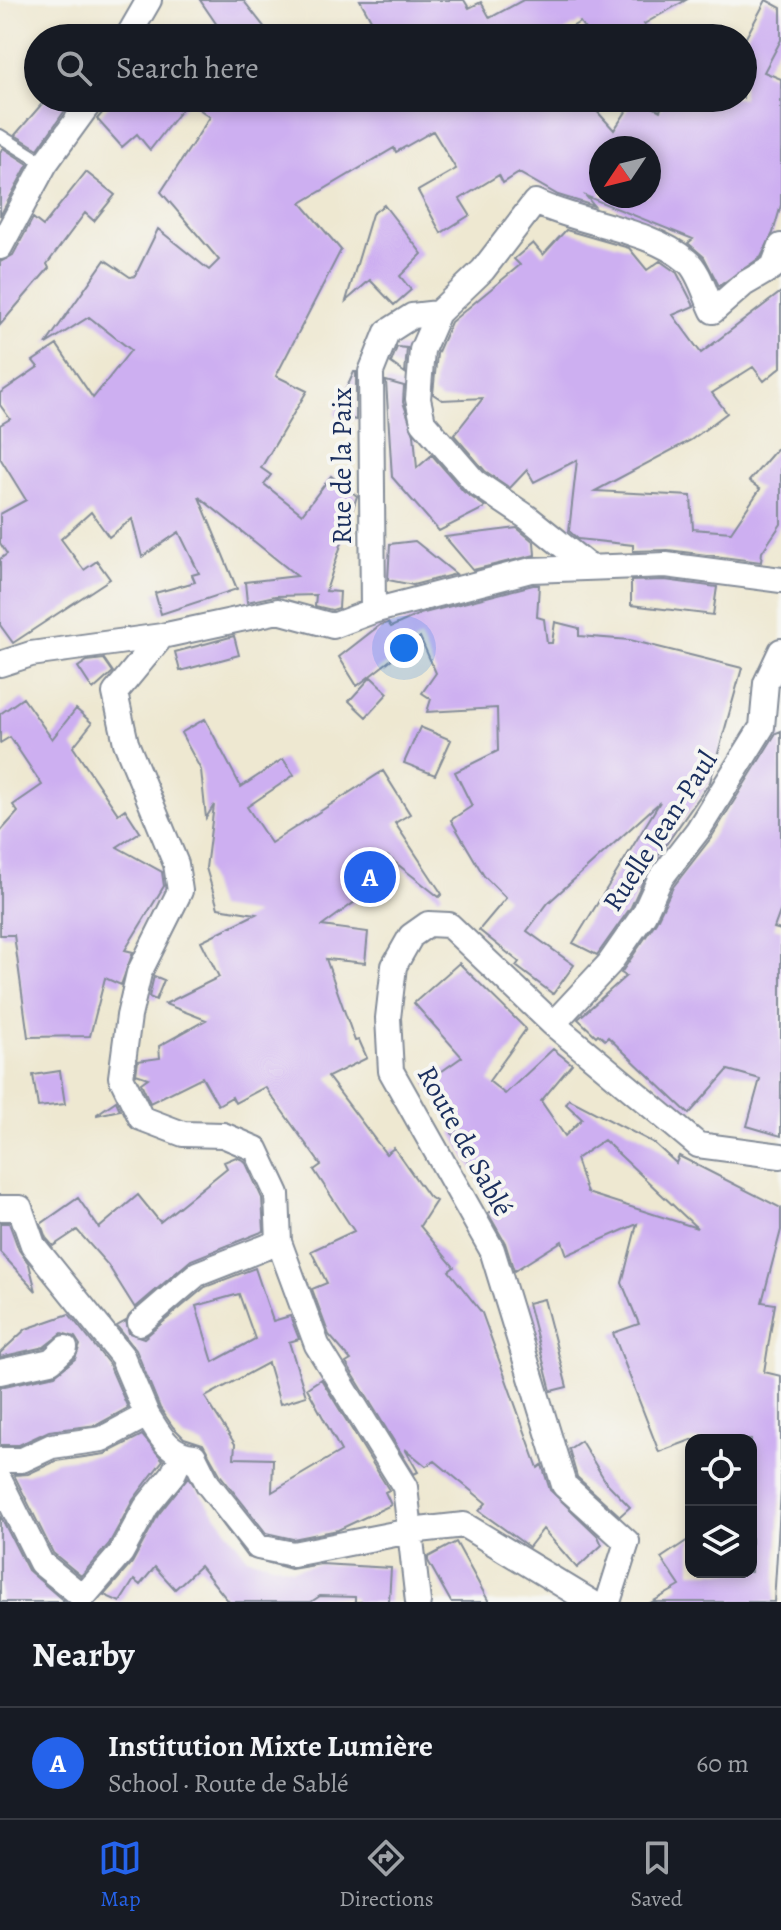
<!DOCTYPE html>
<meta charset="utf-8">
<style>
:root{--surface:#171b24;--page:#242831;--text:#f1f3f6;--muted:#9ea1a6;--line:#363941;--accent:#2563eb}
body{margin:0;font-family:Alegreya,serif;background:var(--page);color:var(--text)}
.controls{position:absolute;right:24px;bottom:24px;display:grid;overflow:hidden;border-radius:16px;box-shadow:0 4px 12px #0003}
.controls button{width:72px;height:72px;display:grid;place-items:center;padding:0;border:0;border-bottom:2px solid var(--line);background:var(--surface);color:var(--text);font:40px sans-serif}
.compass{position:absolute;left:589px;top:136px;width:72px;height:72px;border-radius:50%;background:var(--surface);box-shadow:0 4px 12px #0003;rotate:235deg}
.you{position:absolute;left:404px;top:648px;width:28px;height:28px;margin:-20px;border:6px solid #fff;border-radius:50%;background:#1a73e8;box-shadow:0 0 0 12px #1a73e833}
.badge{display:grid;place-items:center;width:52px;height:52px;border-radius:50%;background:var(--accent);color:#fff;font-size:26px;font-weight:700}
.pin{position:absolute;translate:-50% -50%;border:4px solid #fff;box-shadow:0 2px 8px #0006}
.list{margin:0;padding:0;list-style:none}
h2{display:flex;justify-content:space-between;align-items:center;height:104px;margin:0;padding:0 32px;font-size:34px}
h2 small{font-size:26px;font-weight:400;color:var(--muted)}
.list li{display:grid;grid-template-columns:52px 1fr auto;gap:24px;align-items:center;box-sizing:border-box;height:112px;padding:0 32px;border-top:2px solid var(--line)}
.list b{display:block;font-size:30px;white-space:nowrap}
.list p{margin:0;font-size:26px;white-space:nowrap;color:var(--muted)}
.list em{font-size:26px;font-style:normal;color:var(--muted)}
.icon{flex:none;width:44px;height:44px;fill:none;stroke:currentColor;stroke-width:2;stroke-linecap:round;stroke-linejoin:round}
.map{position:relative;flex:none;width:781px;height:1602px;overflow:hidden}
.search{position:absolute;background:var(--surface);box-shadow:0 4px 12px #0003;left:24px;right:24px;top:24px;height:88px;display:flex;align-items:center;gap:20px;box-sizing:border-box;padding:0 28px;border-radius:44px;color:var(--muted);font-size:30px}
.sheet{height:216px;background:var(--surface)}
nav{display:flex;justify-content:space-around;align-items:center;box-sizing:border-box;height:112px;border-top:2px solid var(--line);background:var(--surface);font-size:22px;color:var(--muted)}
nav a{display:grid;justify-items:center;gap:4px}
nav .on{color:var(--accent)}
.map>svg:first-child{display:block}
</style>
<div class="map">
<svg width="781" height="1602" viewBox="0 0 781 1602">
<rect width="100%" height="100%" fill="#f6f6f2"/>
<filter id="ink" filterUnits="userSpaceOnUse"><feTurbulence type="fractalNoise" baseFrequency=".0125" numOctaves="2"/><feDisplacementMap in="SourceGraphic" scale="16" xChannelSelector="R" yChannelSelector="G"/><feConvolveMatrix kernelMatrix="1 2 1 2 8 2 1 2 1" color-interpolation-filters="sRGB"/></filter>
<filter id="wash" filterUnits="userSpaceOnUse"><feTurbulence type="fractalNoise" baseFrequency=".006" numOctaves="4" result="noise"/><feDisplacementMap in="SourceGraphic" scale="32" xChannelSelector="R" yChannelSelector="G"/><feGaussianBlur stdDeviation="1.8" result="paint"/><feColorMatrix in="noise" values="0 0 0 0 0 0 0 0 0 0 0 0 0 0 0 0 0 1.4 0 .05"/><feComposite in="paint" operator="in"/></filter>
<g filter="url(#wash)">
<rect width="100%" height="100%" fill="#eee8d1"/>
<g id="blocks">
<path fill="#cdaff1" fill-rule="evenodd" d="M200,0h43l30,38h-73l17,-13z
M360,0h104l5,8 12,-6 9,16 33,-18h163l-42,24 10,14h-63l-11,-16 -27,16h-172z
M766,0l15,8v32l-17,32 17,7v126l-8,28 -12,24 -42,29 -15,-29 -16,-14 5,-4 -107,-43 8,10 -36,-11 -39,-22 -16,10 -4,-8 -39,24 10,16 -29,18 -23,-42 38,-22 -23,-38 -37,21 -2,-4 -93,55 40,47 -65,126 31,15 -46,77 10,7 -7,9 38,30 29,-38 26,20 -31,95 14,1 -1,16 -7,2 -17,-4 1,-11 -41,1 -28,6 -2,-20 52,-6 -98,-79 38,92 -76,25 -6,-21 40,-11 -3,-7 7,-2 -20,-41 -37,25 -10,-38 -23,18 -18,-25 -30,27 23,31 13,-9 13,18 -97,64 -13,-18v-66l7,-5 -7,-11v-29l26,-14 -26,-42v-33l10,-6 -10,-14v-12l38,-26 -5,-6 24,-16 36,53 38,-48 -42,-33 -43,27 59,-84 25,17 5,-1 23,-47 51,41 10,-10 -58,-68 49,-75 -22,-16 -38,49 -13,-16 -15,13 -25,-28 18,-21h470l29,32 21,-32 25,13 6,-13h77v-55zM601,148h48v48h-48z
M47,98h19l5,4 -33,47 -23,-14z
M3,148l25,16 -28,52v-64z
M86,172l29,23 -21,26 -9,-8 -38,51 2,4 -49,57v-63l13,-7 20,-37 10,8z
M384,205l38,49 -22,22 11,14 -17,15 -24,-25 -24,21 26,-87z
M566,230l63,18 18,22 13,-9 17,12 17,33 -21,9 28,38 80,-61v75l-17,14 -11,-14 -41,26 15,20 -36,27 -96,51 96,5 2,33 38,3 29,-43 -11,-8 32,-37v80l-19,28 -1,10 -93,-12 -35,1v-6l-55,-6 -9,-8 8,-71 -43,22 -7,-12 -17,18 -25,-17 -31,-36 29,-37 -41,2 -9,-6 4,-40 14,-32 69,-57 -6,-6 19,-16 10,12z
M397,347l10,1 -2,25 -14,-10z
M354,372h2v48l-22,-5z
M386,381l18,5 -1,16 11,32 3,34 15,-13 32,37 22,15 -47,24 -47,-54z
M517,528l17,14 1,13 -62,15 -28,-33z
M415,541l41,33 -43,11 -25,-5 2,-36z
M665,580l52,7 -4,28 -82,-10v-24z
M533,585h6l-2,32 7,2 3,24h5l3,-21 24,6v8l51,4 112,28 -32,114 -62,88 -17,37 -34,48 -24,-12 87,-141 -112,101 -21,28 47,34 -21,29 -37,-28 3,-4 -40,-32 27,-32 -22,-22 -33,-56 21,-14 -17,-34 43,-21 -1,-43 -70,4 4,-13 -9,-6 14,-20 -16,-36 -63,49 -18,-29 41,-32 8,-2 3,4 29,-13z
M234,636l5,19 -59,16 -5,-19z
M104,659l9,13 -20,18 -15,-23 9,-6z
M371,677l17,16 -22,24 -17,-16z
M23,698l29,41 24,-30 16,14 -19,24 45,67 7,-5 15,23 -23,15 45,25 2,14 -39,64 8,2 -12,33 -16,-7 -15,58 -62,1 -14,-102h-14v-103l18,-20 -5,-7 29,-20 -32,-48 -10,6v-29z
M205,719l36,68 42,-28 11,16 -47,32 24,36 112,-72 27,43 -15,9 47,71 -3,3 -52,-41 -12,11 11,12 -64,47 46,6 -3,31 -39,-4 29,82 4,-1 8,18 -39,19 58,77 8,-6 34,48 8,5 -16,25 34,41 -5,4 33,42 56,155 4,-3 8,25 48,46 4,9 -25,23 -34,-39 -14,18 -50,-36 7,-8 -51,-42 -9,5 -21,-17 13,23 -4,2 -68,-111 5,-3 -22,-25 -17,-46 15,-6 -16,-32 43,-20 -40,-61 7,-5 -56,-78 -30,16 -3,-6 -14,8 -16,-28 -52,26 -9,-20 7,-5 -12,-4 2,-13 22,-3 -1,-12 47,-26 -41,-16 54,-27 -18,-36 55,-27 -38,-6 -12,-40 8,-63 -8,13 -5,-48 -20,-37z
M420,727l31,13 -16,35 -31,-12z
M781,731v178l-7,19 7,2v206l-34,-10 13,-47 -32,-9 -39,44 -81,-77 -3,3 -7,-6 -2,2 -18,-17 48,-43 -5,-3 35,-51 17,-35 38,-49 65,-105z
M459,963l67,66 -37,52 16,13 48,-45 19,15 -31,37 24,35 17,-17 -16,-15 3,-5 85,44 22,20 3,-7 102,52v22l-19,72 13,2 -11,68 17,4v115l-7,111h-122l28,-16 -19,-28 30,-20v34h60v-132h-60l-32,12 -46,-119 26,-9 -17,-41 15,-59 -70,31 -5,-14 -48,30 -9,-28 -17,-30 7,-3 -43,-77 5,-3 -32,-47 37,-26 -48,-54zM604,1140l93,88 -110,-35 -11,-34z
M154,976l10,4 -8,20 -7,-3z
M60,1071l5,33 -27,3 -5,-32z
M116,1101l4,9 -23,5v-1z
M236,1157l9,4 17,37 2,33 -73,29 -56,48 -27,-43 -31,-35 -24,16 -7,-8 -5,-14 37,-26 21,30 39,-33 22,27 67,-54 -3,-6z
M0,1223h9l10,27 10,14 7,27 -36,-39z
M255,1268l18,53 17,-5 9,23 -10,3 17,54 -26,8 -12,-41 -63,34 30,47 -1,14 39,1 -1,33 69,-41 -34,-63 14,-9 68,111 -4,2 6,13 -53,25 -45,9 -27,-6 -45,-57 -18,-32 -19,-6 -11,-11 -13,-19 -24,-58 -19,-24 9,-5 3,12 15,5 61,-51zM239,1294l16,45 -42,23 -17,-56z
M544,1299l23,88 -16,4 -23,-88z
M69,1314l40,50 19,44 -31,17 -48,6 -30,14h-19v-58l55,-12 20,-16 5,-14 -5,-8 -13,-4 -18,14 -44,10v-4l26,-24z
M142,1435l21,25 -30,40 -24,44 -28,32 -28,-23 -39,-78 14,-1 28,-13 49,-7z
M581,1441l25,41 24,25 -10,9 -43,-39 -8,-28z
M188,1477l59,80 44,12 30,-5 70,4 -2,34h-34v-5l-35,-1 -9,6h-82l-29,-36 -25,23 -20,-22 -15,18 -6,-5 -14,22 -16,-7 28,-32 26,-48z
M0,1515l28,55 37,32h-65z
M456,1542l33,60h-38l-23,-41v-4z"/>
</g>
</g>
<g filter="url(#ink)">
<use href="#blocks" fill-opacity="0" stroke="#848c98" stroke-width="2"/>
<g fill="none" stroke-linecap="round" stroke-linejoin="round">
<g stroke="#848c98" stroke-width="16">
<path id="service" d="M0,136l45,28"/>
</g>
<g stroke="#848c98" stroke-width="28">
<path id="minor" d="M127,38l22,-38
M0,247l45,-83 48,-66
M588,566l-61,-49 -52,-35 -52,-60 -5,-23 4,-49 16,-37 45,-43 52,-68c46,22 115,27 152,59 12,9 19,36 26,50l31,-27 29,-17 8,-21
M373,611l-2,-239 16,-40 25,-16 26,-3
M0,664l31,-10 131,-18 116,-25 55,15 40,-15 158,-41 135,-5 115,15
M553,1024l56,-60 35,-50 16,-35 38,-49 64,-103 4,-44 15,-32
M0,1208h20l13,37 89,111 25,59
M140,1323l57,-49 82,-32
M0,1372l51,-11 14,-13
M0,1460h22l30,-14 50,-7 45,-24c13,20 21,39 47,41l14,28 50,63 35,7 117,-23 -5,-44 -88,-142 -38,-103 -2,-48 -21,-45 -33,-14 -40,-1 -42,-16 -20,-41 8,-61 10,-43 41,-82 -4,-27 -50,-121 -11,-50 47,-57
M0,1481l41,82 42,34 38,-44 25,-46 27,-33 9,-19
M418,1602l-8,-71 54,-6 127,77
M608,1602l19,-60 -63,-57 -72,-235 -101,-179 -3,-53 6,-52 17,-30 17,-12 21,1 104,99 145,121 83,11"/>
</g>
<use href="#service" stroke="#fff" stroke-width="12"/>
<use href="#minor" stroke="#fff" stroke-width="24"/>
</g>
</g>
<g text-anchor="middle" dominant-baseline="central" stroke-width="8" stroke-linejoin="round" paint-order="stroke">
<g font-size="28" fill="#1b2f5e" stroke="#f6f6f2">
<text transform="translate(342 466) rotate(-90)">Rue de la Paix</text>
<text transform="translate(660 831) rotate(-57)">Ruelle Jean-Paul</text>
<text transform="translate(465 1141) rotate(61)">Route de Sablé</text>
</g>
</g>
</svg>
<div class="controls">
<button><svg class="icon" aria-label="locate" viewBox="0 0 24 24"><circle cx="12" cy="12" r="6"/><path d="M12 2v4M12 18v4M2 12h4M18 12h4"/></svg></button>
<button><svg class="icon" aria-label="layers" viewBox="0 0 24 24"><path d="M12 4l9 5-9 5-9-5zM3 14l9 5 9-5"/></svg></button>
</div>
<svg class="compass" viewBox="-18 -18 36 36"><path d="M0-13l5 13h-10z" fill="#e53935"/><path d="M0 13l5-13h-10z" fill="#9ea1a6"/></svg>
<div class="you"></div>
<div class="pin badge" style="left:370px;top:877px">A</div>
<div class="search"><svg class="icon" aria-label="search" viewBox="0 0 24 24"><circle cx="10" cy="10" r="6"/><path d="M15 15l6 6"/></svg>Search here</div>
</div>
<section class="sheet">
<h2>Nearby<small></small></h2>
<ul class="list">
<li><span class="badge">A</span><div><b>Institution Mixte Lumière</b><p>School · Route de Sablé</p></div><em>60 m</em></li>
</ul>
</section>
<nav>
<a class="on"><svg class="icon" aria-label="map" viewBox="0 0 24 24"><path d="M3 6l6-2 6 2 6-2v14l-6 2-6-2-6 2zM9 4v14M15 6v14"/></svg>Map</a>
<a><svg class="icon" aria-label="directions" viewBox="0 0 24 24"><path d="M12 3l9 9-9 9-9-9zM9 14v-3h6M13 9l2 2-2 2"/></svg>Directions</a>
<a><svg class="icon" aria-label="saved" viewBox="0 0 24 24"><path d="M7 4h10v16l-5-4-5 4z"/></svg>Saved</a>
</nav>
